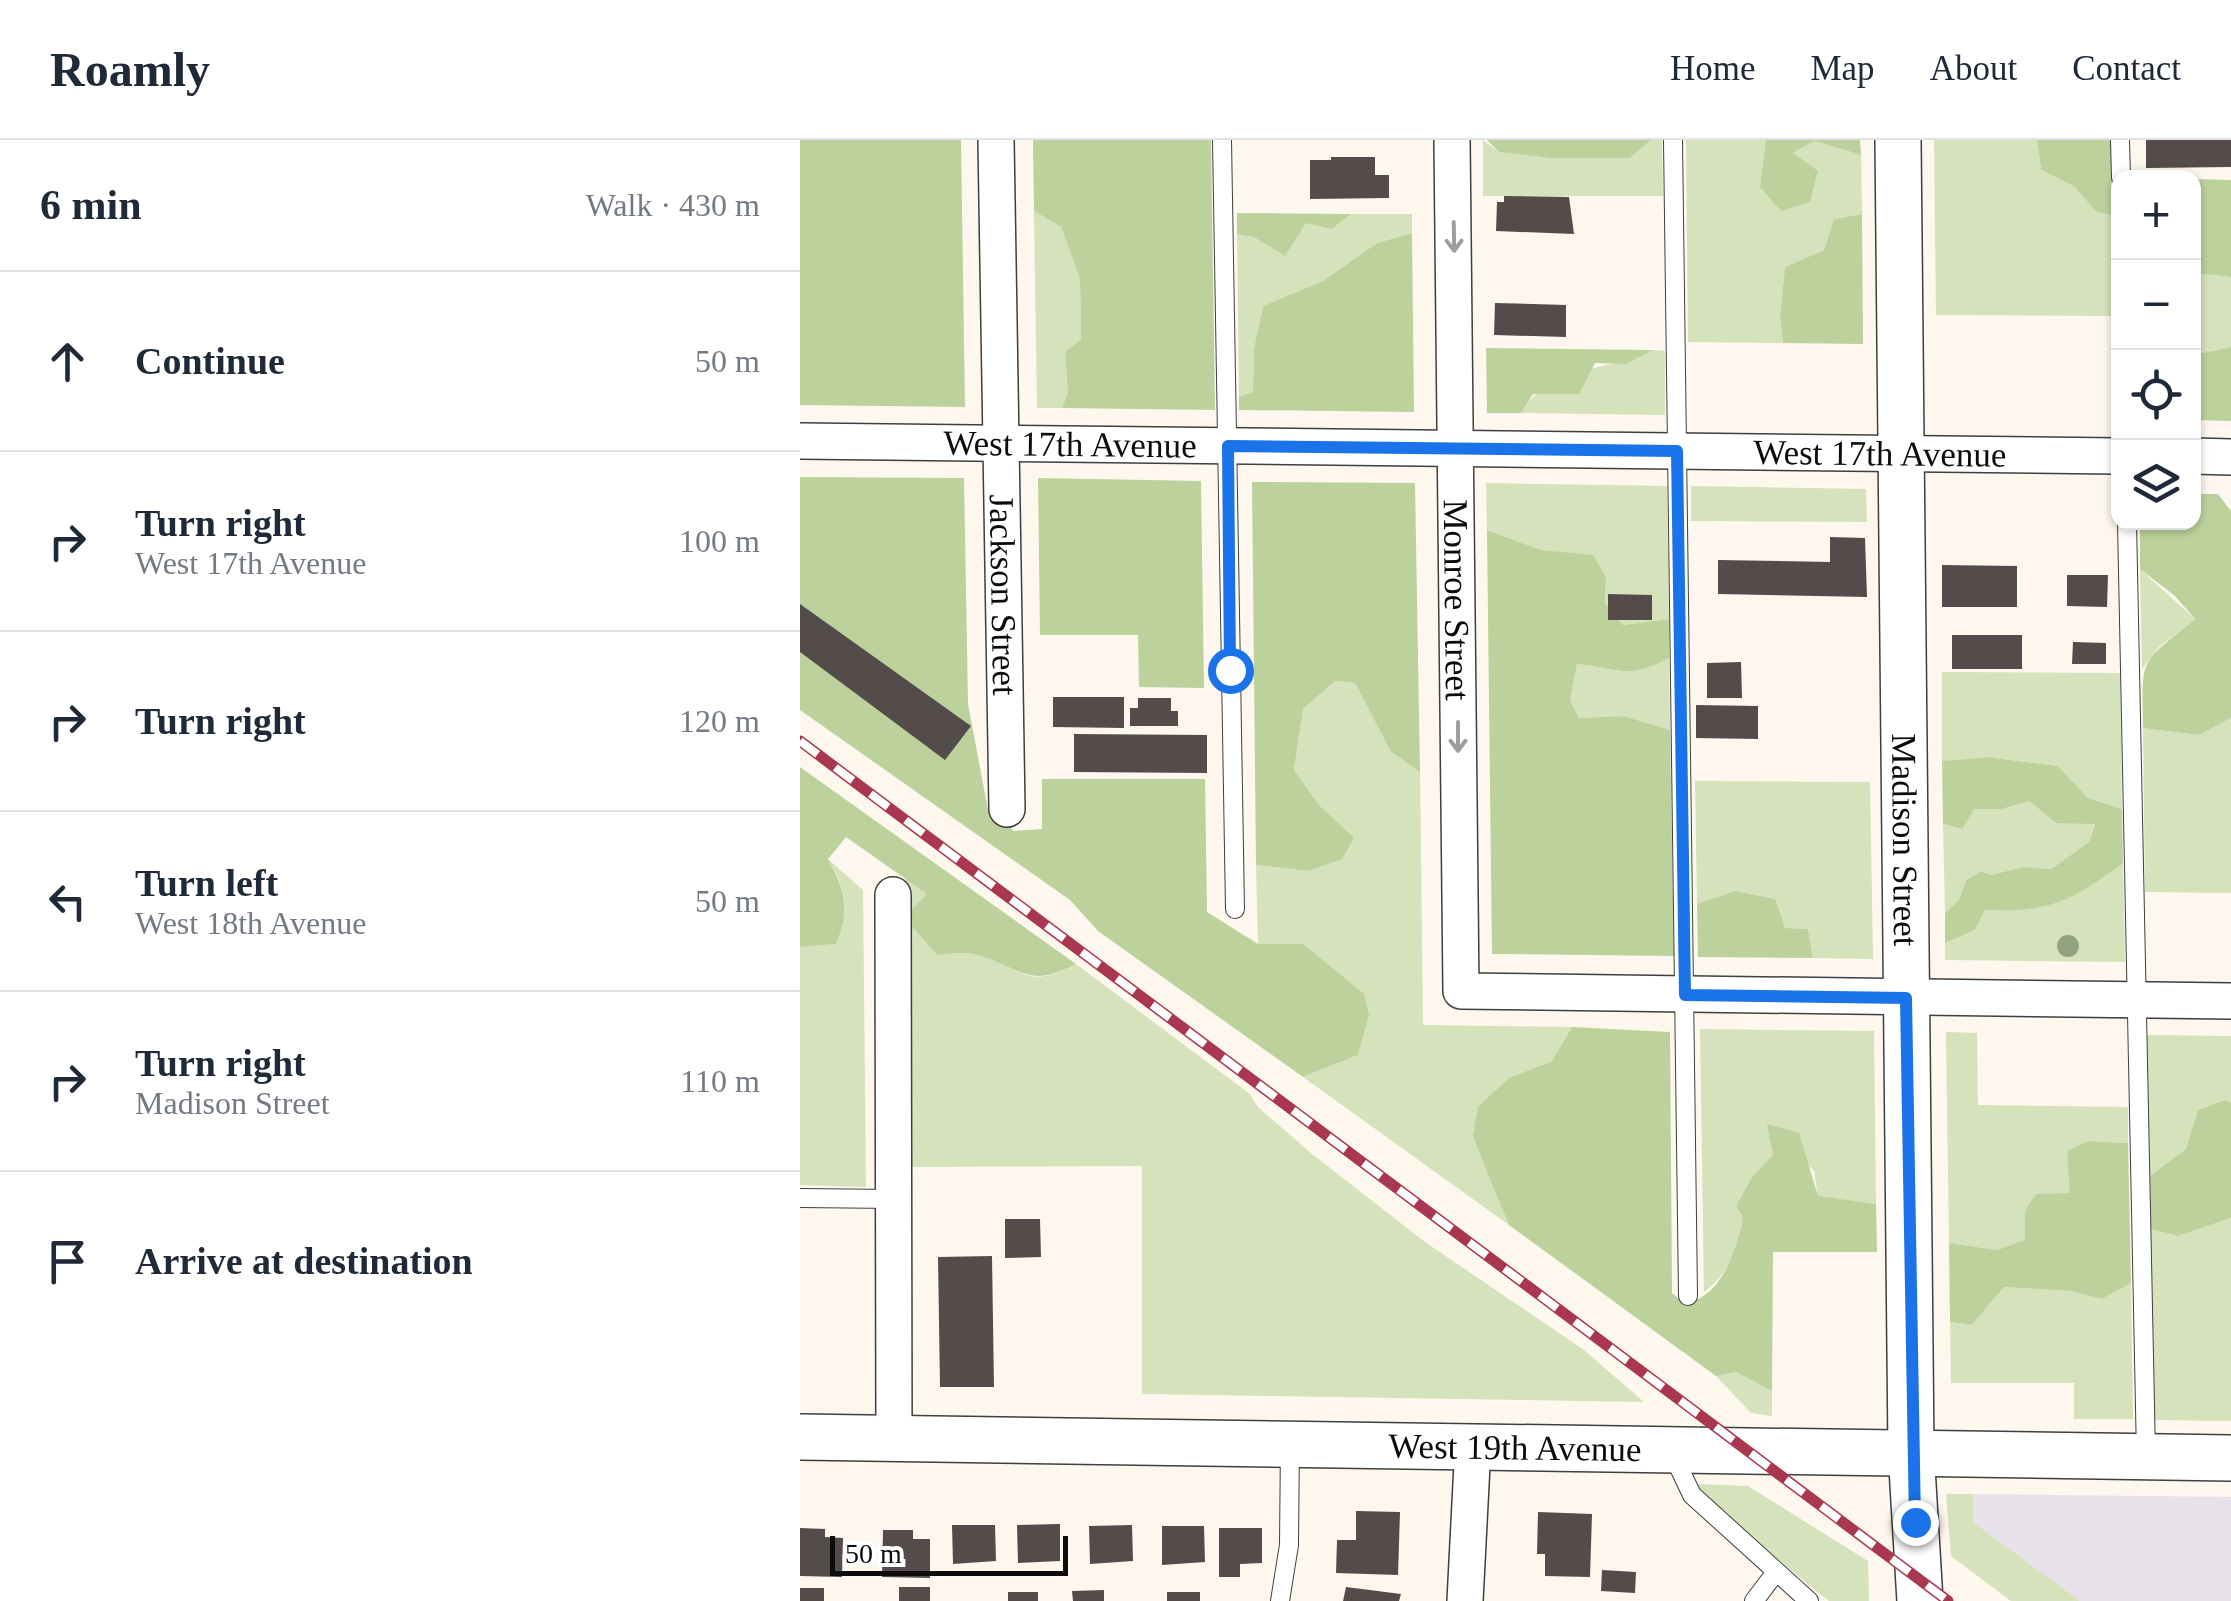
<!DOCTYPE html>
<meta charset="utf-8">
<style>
:root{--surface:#fff;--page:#f2f2f3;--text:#1f2937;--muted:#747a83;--line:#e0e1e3}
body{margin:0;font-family:"Times New Roman",serif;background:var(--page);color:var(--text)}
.controls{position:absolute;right:30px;top:30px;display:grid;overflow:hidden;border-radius:20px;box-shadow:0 2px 8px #0004}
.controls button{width:90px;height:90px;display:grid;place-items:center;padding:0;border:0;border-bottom:2px solid var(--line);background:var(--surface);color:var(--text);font:50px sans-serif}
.scale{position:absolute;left:30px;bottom:25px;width:238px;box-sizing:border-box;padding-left:10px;border:5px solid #0c0c0c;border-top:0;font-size:28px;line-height:35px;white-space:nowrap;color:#0c0c0c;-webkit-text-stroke:8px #fff;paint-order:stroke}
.stop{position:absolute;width:30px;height:30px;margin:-22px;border:8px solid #1a73e8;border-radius:50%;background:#fff}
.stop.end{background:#1a73e8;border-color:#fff;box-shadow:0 2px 10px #0008}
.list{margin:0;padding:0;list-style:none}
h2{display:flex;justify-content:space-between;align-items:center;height:130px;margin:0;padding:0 40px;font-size:42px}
h2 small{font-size:32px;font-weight:400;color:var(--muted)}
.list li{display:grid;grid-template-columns:65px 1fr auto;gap:30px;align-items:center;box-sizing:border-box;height:180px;padding:0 40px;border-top:2px solid var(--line)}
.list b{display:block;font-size:38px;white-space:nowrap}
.list p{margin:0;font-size:32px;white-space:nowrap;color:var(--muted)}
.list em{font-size:32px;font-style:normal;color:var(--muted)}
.icon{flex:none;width:55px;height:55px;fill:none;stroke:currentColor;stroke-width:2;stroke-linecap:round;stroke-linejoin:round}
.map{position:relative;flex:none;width:1431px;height:1461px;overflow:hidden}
header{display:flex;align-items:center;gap:60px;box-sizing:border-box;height:140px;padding:0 50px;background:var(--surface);border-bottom:2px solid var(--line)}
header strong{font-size:48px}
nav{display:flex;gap:55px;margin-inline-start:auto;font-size:35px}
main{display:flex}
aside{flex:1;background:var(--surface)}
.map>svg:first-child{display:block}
</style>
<header>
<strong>Roamly</strong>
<nav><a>Home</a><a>Map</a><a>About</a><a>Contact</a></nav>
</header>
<main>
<aside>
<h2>6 min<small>Walk · 430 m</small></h2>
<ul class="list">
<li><svg class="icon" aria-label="ahead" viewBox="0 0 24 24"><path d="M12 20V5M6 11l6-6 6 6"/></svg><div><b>Continue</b></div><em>50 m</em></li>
<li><svg class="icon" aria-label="right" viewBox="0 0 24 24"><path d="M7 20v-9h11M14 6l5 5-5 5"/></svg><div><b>Turn right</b><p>West 17th Avenue</p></div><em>100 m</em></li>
<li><svg class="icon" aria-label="right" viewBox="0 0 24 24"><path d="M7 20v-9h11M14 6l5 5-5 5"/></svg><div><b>Turn right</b></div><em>120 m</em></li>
<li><svg class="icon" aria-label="left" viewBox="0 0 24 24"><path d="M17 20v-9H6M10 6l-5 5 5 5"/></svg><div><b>Turn left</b><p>West 18th Avenue</p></div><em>50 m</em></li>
<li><svg class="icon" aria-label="right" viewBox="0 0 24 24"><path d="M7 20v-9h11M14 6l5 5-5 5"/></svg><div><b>Turn right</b><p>Madison Street</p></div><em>110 m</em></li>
<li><svg class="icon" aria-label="arrive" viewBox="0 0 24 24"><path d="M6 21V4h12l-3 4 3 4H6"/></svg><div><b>Arrive at destination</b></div></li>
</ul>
</aside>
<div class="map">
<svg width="1431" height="1461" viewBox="0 0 1431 1461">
<rect width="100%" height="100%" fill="#fdf7ee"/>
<path fill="#e7e1ea" d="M1173,1354l258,3v104h-151l-107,-79z"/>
<path fill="#d6e2bc" d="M683,0l16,12 50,6h81l21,-18h11l1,56h-180z
M886,0h80l-6,47 32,-33 22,-13 47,14 1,59 -28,5 -10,31 -39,17 -5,50 3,26 -95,-1z
M1134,0h103l4,30 34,17 21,25 16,3 2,101 -178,-1z
M234,71l27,16 19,52 1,60 -16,13 3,40 -6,16h-25z
M551,74h61v19l-35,10 -54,38 -60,25 -9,42 -1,45 -14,4 -2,-163 17,2 31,20 21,-34 26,7z
M1394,133l37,4v70l-28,6 -9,-3z
M853,210l12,1v64l-144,-2c31,-51 87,-40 132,-63z
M686,343l181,3 2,133 -46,6 -18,-22 1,-26 -13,-21 -52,-6 -54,-20z
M891,346l175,3 1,33 -176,-1z
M1340,429l55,50 -36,28 -17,22z
M869,518l1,72 -46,-14 -45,2 -9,-18 7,-36c42,4 50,17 92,-6z
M1142,532l178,1 2,136 -34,-11 -30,-32 -70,-9 -46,4z
M535,541l20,2 36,69 29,20 3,253 149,2 -20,34 -43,17 -15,111 15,36 -206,-148 55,-22 -55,-111h-45l-2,-79 52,6 46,-32 -35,-34 -25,-35 9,-61z
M1431,578v175l-86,-1 -2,-164 56,7z
M895,641l175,1 3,177 -60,-1 -5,-29 -23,-1 -51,-37 -37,13z
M1229,661l27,22h39l-6,19 -38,27 -28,-2 -32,8 -10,-4 -15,9 -7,20 -14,13 -2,-89 18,5 13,-20h28z
M28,719l35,31 3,297 -66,-2v-238l36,-3c15,-34 10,-54 -8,-85z
M1323,723l2,99 -180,-2v-17l30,-13 10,-20c64,3 87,-10 138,-47z
M105,738l23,16 9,61c13,-1 29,-4 41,0 46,14 48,36 98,9l174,130 8,13 54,47 113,88 159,108 60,52 -502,-8v-228l-234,1z
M900,889l174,2 2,173 -58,-7 -4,-26 -46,-47 5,32 -21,21 -16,29 7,12c-7,31 -13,55 -39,74z
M1146,892l31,1 1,72 150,2v36l-39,-2 -19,52 -45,18 1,29 -29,10 -48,-7z
M1347,895l84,1v67l-6,-3 -27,10 -11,39 -37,27z
M1431,1078v203l-76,-1 -4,-191 27,7z
M1331,1143l2,136h-59v-36h-123l-1,-61 22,3 32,-38 67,4 31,8z
M936,1232l36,19v25l-21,-3 -35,-37z
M897,1344l51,2 120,75 1,40h-40l-123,-99z
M1146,1354h27v28l107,79h-69l-60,-45z"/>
<path fill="#bdd19d" d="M0,0h161l4,267 -165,-2z
M233,0h178l4,270 -153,-2 6,-16 -3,-40 16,-13 -1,-60 -19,-52 -27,-16z
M687,0h164l-21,18h-81l-50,-6z
M966,0h94l1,15 -47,-14 -21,12 25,18 -8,31 -29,9 -21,-24z
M1237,0h74l1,75 -16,-3 -21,-25 -34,-17z
M1394,39l37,1v97l-37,-4z
M437,73l114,1 -19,15 -26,-6 -21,33 -31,-19 -17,-3z
M1062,74l1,130 -80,-1 -3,-26 5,-50 39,-17 10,-31z
M612,93l2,179 -175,-2v-13l14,-5 1,-44 9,-42 60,-25 54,-38z
M1431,207v74l-37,-1v-70l9,3z
M686,208l167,2 -28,14 -30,-1 -16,31h-46l-12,19h-34z
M0,337l164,1 4,226 20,106 26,21 28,-2v-50h163l2,133 51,32h45l61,50 5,21 -11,40 -55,22 -205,-146 -28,-31 -270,-190z
M238,338l163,3 3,207 -65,-1 -1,-52h-98z
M452,342l163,1 5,289 -29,-20 -36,-69 -20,-2 -32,28 -9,61 25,35 35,33 -12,21 -34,12 -52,-6z
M1394,354h24l13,17v207l-32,17 -56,-7c-1,-73 -4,-63 52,-109l-20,-23 -35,-27v-46l54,-1z
M687,390l54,20 52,5 13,22 -1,26 18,22 46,-6v39c-42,23 -50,10 -92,6l-7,36 9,18 45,-2 46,14 4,226 -182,-2z
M1188,617l70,9 30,32 34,11 1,54c-51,38 -74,50 -138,47l-10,20 -30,13v-30l14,-13 7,-20 15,-9 10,4 32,-8 28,2 38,-27 6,-18 -39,-1 -27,-22 -27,8h-28l-12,20 -19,-5 -1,-63z
M0,627l276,197c-47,25 -54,5 -98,-9 -12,-4 -28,-1 -41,0l-25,-29 -1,-16 16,-16 -81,-57 -18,22c17,31 23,51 8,85l-36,3z
M934,751l41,8 10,29 23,1 5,29 -115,-1 -1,-53z
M772,887l98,5 2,261 12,10c37,-4 52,-52 59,-85l-7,-12 16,-29 21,-22 -6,-31 32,9 19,63 58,8 1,48h-104l-1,139 -36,-19 -20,4 -207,-151 -15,-36 -21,-53 5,-29 31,-29 43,-17z
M1425,960l6,3v115l-53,18 -27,-7 -1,-53 36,-27 12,-39z
M1289,1001l39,2 3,140 -29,16 -31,-8 -67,-4 -32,38 -22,-3 -1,-79 48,7 28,-10v-29l11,-17 34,-1 -3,-42z"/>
<path fill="#534c4a" d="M1346,0h85v27l-85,1z
M531,17h44v18h14v23l-79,1v-39h21z
M704,56l65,1 5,37 -78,-3 1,-29h7z
M695,163l71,2v32l-72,-2z
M1030,397l35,1 2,59 -149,-3v-34l112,2z
M1142,425l75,1v41h-75z
M1267,435h41l-1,32 -40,-1z
M808,454l44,1v25h-44z
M0,464l171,122 -26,34 -145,-108z
M1152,495h70v34h-70z
M1273,502l33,1v21h-34z
M941,522l1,36h-35v-35z
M253,557h71v31l-71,-1z
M338,558h33v13h7v15h-48v-18h8z
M896,565l62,1v33l-62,-1z
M274,594l133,1v38l-133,-1z
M205,1079h35l1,38 -36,1z
M192,1116l2,131h-54l-2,-130z
M556,1371l44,1 -2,63 -62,-2 1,-33h19z
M738,1372l54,2 -2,63 -45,-1v-22h-8z
M260,1384v37l-42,2 -1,-38z
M152,1385h43l1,36 -43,3z
M332,1385l1,36 -43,3 -1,-38z
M362,1386h42l1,36 -43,3z
M0,1388l25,1v8l18,1 -1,39 -42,-1z
M419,1388h43v35l-22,1v13h-21z
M83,1390h30v9h17v39l-48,-1z
M802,1430l34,2 -1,21 -34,-2z
M99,1447h31v14h-31z
M546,1447l55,7 -2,7h-56z
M0,1448h24v13h-24z
M304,1450v11h-31l-1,-10z
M208,1452h30v9h-30z
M367,1452h33v9h-33z"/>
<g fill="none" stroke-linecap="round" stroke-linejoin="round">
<g stroke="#3f3f3f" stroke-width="20">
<path id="service" d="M422,0l13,769
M873,0l15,1156
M1320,0l1,38
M1327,382l19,934
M0,1058l95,1
M872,1313l20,42 117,106
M480,1461l9,-56 1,-102
M954,1461l22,-29"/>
</g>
<g stroke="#3f3f3f" stroke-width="38">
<g id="minor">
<path id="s1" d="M196,0l11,669"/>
<path id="s2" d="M652,0l9,851 770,10"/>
<path id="s3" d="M0,301l1318,15"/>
<path d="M1394,316l37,1"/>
<path d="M93,755l1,544"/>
<path d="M665,1461l8,-156"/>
</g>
</g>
<g stroke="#3f3f3f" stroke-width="48">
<g id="tertiary">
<path id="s4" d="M1098,0l13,1311 9,150"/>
<path id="s5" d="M0,1297l1431,21"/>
</g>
</g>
<use href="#service" stroke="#fff" stroke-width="18"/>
<use href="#minor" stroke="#fff" stroke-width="35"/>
<use href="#tertiary" stroke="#fff" stroke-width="45"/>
<g stroke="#a93750" stroke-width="11">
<path id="rail" d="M0,601l1148,860"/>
</g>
<use href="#rail" stroke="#fff" stroke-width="8" stroke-dasharray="22" stroke-linecap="butt"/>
</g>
<circle fill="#92a17f" cx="1268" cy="806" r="11"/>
<defs><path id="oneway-shaft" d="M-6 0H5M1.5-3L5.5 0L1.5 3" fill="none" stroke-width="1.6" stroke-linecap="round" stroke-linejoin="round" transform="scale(2.5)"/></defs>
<g stroke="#9e9e9e">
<use href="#oneway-shaft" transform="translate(654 97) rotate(89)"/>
<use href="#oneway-shaft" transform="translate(658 597) rotate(90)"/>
</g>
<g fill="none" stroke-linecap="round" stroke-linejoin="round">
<path stroke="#1a73e8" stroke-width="12" d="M430,530l-2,-224 449,5 8,544 221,3 9,524"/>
</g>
<g text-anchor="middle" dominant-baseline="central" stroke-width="10" stroke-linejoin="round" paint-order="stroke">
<g font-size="35" fill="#0c0c0c" stroke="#fff">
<text stroke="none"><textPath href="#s3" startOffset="270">West 17th Avenue</textPath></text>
<text stroke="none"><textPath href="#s3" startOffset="1080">West 17th Avenue</textPath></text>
<text stroke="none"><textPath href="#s1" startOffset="455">Jackson Street</textPath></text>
<text stroke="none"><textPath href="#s2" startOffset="460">Monroe Street</textPath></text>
<text stroke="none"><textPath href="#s4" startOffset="700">Madison Street</textPath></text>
<text stroke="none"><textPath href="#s5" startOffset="715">West 19th Avenue</textPath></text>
</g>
</g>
</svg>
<div class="controls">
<button>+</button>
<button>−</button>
<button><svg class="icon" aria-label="locate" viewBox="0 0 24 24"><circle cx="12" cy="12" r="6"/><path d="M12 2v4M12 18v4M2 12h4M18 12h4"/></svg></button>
<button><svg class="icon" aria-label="layers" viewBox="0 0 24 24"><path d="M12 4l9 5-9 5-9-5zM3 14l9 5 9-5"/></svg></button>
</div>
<div class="scale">50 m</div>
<div class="stop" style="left:430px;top:530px"></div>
<div class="stop end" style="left:1115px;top:1382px"></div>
</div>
</main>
